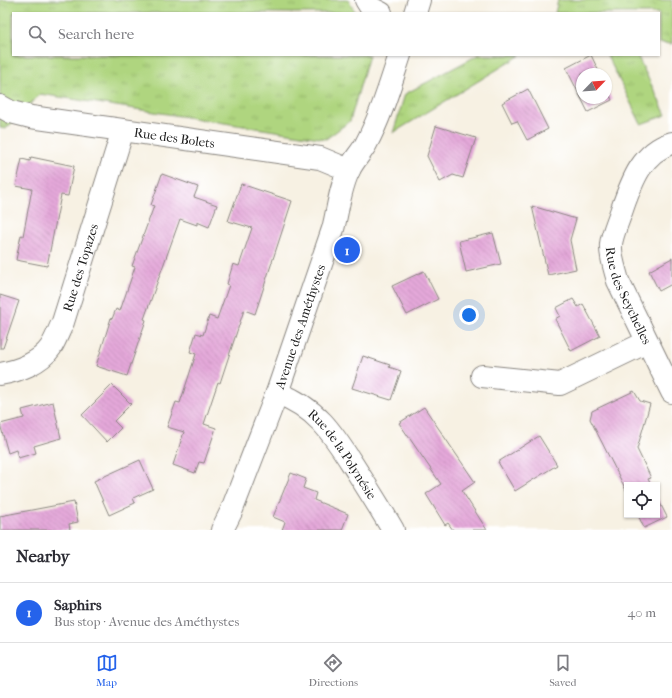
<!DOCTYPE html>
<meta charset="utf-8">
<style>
:root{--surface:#fff;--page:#f7f7f7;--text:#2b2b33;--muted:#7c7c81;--line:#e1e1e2;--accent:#2563eb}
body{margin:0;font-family:"IM FELL French Canon",serif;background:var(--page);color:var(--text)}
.controls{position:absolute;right:12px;bottom:12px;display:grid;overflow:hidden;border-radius:0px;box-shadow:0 1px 3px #0004}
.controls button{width:36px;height:36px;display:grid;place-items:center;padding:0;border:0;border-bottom:1px solid var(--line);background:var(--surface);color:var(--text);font:20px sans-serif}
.compass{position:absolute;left:576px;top:68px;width:36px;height:36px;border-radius:50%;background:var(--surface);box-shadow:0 1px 3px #0004;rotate:65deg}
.you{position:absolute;left:469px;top:315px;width:14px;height:14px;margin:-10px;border:3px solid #fff;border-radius:50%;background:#1a73e8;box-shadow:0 0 0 6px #1a73e833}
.badge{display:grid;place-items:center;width:26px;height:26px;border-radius:50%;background:var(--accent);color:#fff;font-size:13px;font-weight:700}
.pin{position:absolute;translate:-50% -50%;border:2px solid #fff;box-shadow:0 1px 4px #0006}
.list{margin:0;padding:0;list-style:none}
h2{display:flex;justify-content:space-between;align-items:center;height:52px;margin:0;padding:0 16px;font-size:17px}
h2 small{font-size:13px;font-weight:400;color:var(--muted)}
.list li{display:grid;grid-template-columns:26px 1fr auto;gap:12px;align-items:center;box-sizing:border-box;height:60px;padding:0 16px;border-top:1px solid var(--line)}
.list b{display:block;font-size:15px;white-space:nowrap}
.list p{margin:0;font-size:13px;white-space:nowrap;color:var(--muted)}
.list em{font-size:13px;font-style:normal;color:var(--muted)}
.icon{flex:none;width:22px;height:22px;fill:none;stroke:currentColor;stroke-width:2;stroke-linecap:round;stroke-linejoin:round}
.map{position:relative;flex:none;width:672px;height:530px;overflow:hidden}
.search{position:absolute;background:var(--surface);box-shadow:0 1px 3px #0004;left:12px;right:12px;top:12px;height:44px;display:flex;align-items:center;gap:10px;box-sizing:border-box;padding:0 14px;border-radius:0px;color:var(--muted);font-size:15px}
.sheet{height:112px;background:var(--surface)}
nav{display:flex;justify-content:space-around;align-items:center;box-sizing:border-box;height:56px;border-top:1px solid var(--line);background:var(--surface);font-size:11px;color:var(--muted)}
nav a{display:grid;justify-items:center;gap:2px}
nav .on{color:var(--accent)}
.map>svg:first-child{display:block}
</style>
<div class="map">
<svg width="672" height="530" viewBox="0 0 672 530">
<defs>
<pattern id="grass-tufts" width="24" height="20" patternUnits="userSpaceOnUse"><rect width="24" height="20" fill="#afd57f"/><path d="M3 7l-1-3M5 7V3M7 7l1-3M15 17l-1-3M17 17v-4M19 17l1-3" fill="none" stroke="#96b66d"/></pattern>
<pattern id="building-back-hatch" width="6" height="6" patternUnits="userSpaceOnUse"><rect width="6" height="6" fill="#e4a7d9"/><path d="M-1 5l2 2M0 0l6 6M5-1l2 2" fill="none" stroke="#c38fba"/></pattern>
</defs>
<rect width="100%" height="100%" fill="#fff"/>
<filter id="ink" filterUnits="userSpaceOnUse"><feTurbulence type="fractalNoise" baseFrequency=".025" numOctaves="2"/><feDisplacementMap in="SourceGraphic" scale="8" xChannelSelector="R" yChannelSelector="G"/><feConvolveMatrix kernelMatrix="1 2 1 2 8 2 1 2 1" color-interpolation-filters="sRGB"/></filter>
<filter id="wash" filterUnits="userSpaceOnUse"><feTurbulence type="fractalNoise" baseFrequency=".012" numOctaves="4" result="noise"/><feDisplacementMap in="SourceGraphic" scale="16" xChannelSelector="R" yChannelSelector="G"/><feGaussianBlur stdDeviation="0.9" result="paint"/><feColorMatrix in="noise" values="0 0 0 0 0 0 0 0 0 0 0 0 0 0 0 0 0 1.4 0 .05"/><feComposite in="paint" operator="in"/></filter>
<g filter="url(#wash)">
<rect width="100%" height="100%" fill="#f7f1e3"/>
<path fill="url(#grass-tufts)" stroke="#66784e" d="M0,0h348l8,13h-343v42h356l-19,66 -24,18 -286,-45 -34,35 -6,-1z
M558,0h114v44l-13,-1v-30h-104z
M478,55h43l-128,78 12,-39z
M607,55h30l29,60 -25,9z"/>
<g id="blocks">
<path fill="url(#building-back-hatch)" d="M591,55l9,19h-18v24h24v-11l6,13 -24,12 -22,-44z
M528,89l20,40 -21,11 -10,-19 -5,2 -10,-20z
M436,126l40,12 -13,40 -10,-3 -13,7 -13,-26z
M31,157l43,9 -6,30 -7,-1 -14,71 -31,-6 5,-25 2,1 9,-47 -16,-3 6,-27 8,2z
M162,174l36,13 -4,10 23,8 -8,22 -12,-5v3l-17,-6 -36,100 2,1 -19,56 -31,-10 15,-48 1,1 4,-10 4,2 15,-44 -3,-1 22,-60 -3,-1z
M241,184l51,17 -37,113 -11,-4 -24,73 -2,-1 -14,42 12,4 -12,35 -5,-1 -4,11 -22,-8 11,-33 -17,-5 9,-25 4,1 16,-49 -6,-2 6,-19 7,2 6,-19 8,3 12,-34 -2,-1 6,-20 6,2 13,-38 -24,-7z
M532,206l44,13 -6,21 6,29 -28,6z
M493,233l8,31 -35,8 -7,-31z
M672,258v26l-13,7 -10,-20z
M424,271l14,28 -31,16 -15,-29z
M0,295l19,6 -16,47h-3z
M573,299l5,8 5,-3 17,32 -29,15 -16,-32 5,-3 -4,-8z
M363,356l27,9 -1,2 12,4 -10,29 -39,-12z
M112,385l19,19 -17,17 7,7 -14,14 -25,-27z
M634,391l6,10 10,3 -13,45 14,29 -3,1 3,6h-24v7l-37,-73 2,-8z
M53,402l8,36 -27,8 2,7 -18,5 -2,-8 -8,3 -8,-29 24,-6 -2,-8z
M424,407l51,75 -13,9 25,39h-34l-5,-7 -3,2 -19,-31 15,-10 -42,-61z
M539,436l18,29 -42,26 -17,-29z
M140,460l13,29 -20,9 2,5 -26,12 -15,-34z
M291,473l15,6 -3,9 13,5 -2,7 34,14 -6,16h-60l3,-8 -12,-5z
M657,497l10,20 -23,11 -6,-13h19z
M74,502l4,20 -9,2 1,6h-70v-14z"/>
</g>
</g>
<g filter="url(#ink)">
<use href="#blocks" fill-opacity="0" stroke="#8a8680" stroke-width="1"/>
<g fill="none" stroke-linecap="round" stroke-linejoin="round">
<g stroke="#8a8680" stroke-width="24">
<g id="minor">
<path d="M366,0l5,8 10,5"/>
<path d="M415,13l4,-13"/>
<path id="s1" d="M0,106l11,6 20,5 289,41 29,12"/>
<path id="s2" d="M672,143c-32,9 -42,44 -52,72 -3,9 -8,20 -9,29 -1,12 4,25 7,37l54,111"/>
<path id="s3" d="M0,374c18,-3 40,-11 51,-27 5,-8 8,-17 12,-25l60,-192"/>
<path d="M482,376l78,8 87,-42"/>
<path id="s4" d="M277,393c42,15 58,44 81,80 12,19 24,38 35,57"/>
<path id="s5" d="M222,530l9,-18 46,-119 56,-164c5,-19 7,-42 16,-59 4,-9 12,-17 17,-26 15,-28 24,-59 34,-89"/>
</g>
</g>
<use href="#minor" stroke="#fff" stroke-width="22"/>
</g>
</g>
<g text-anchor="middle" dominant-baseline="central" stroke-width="3.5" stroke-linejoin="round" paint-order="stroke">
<g font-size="13" fill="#1c1c1c" stroke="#fff">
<text stroke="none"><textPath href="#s1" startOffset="178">Rue des Bolets</textPath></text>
<text stroke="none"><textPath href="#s3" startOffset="144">Rue des Topazes</textPath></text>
<text stroke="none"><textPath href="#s2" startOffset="178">Rue des Seychelles</textPath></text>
<text stroke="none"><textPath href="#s5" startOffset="218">Avenue des Améthystes</textPath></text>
<text stroke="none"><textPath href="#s4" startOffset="92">Rue de la Polynésie</textPath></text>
</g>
</g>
</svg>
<div class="controls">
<button><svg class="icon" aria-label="locate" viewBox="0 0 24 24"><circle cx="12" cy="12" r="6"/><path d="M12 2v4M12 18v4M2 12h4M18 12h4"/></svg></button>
</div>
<svg class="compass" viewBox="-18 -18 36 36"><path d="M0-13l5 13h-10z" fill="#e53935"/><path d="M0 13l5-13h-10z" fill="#7c7c81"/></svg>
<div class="you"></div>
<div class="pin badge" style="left:347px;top:250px">1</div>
<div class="search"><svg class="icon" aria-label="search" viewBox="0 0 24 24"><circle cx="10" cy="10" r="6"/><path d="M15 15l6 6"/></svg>Search here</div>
</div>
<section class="sheet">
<h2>Nearby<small></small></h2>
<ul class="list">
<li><span class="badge">1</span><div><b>Saphirs</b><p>Bus stop · Avenue des Améthystes</p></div><em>40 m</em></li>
</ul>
</section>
<nav>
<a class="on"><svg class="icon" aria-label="map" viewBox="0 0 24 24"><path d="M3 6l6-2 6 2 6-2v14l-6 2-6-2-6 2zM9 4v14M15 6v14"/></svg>Map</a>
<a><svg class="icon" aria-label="directions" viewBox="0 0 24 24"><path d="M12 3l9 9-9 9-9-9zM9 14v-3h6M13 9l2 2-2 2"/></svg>Directions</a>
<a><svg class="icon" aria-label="saved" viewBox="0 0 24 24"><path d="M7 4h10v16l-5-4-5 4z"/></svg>Saved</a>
</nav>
